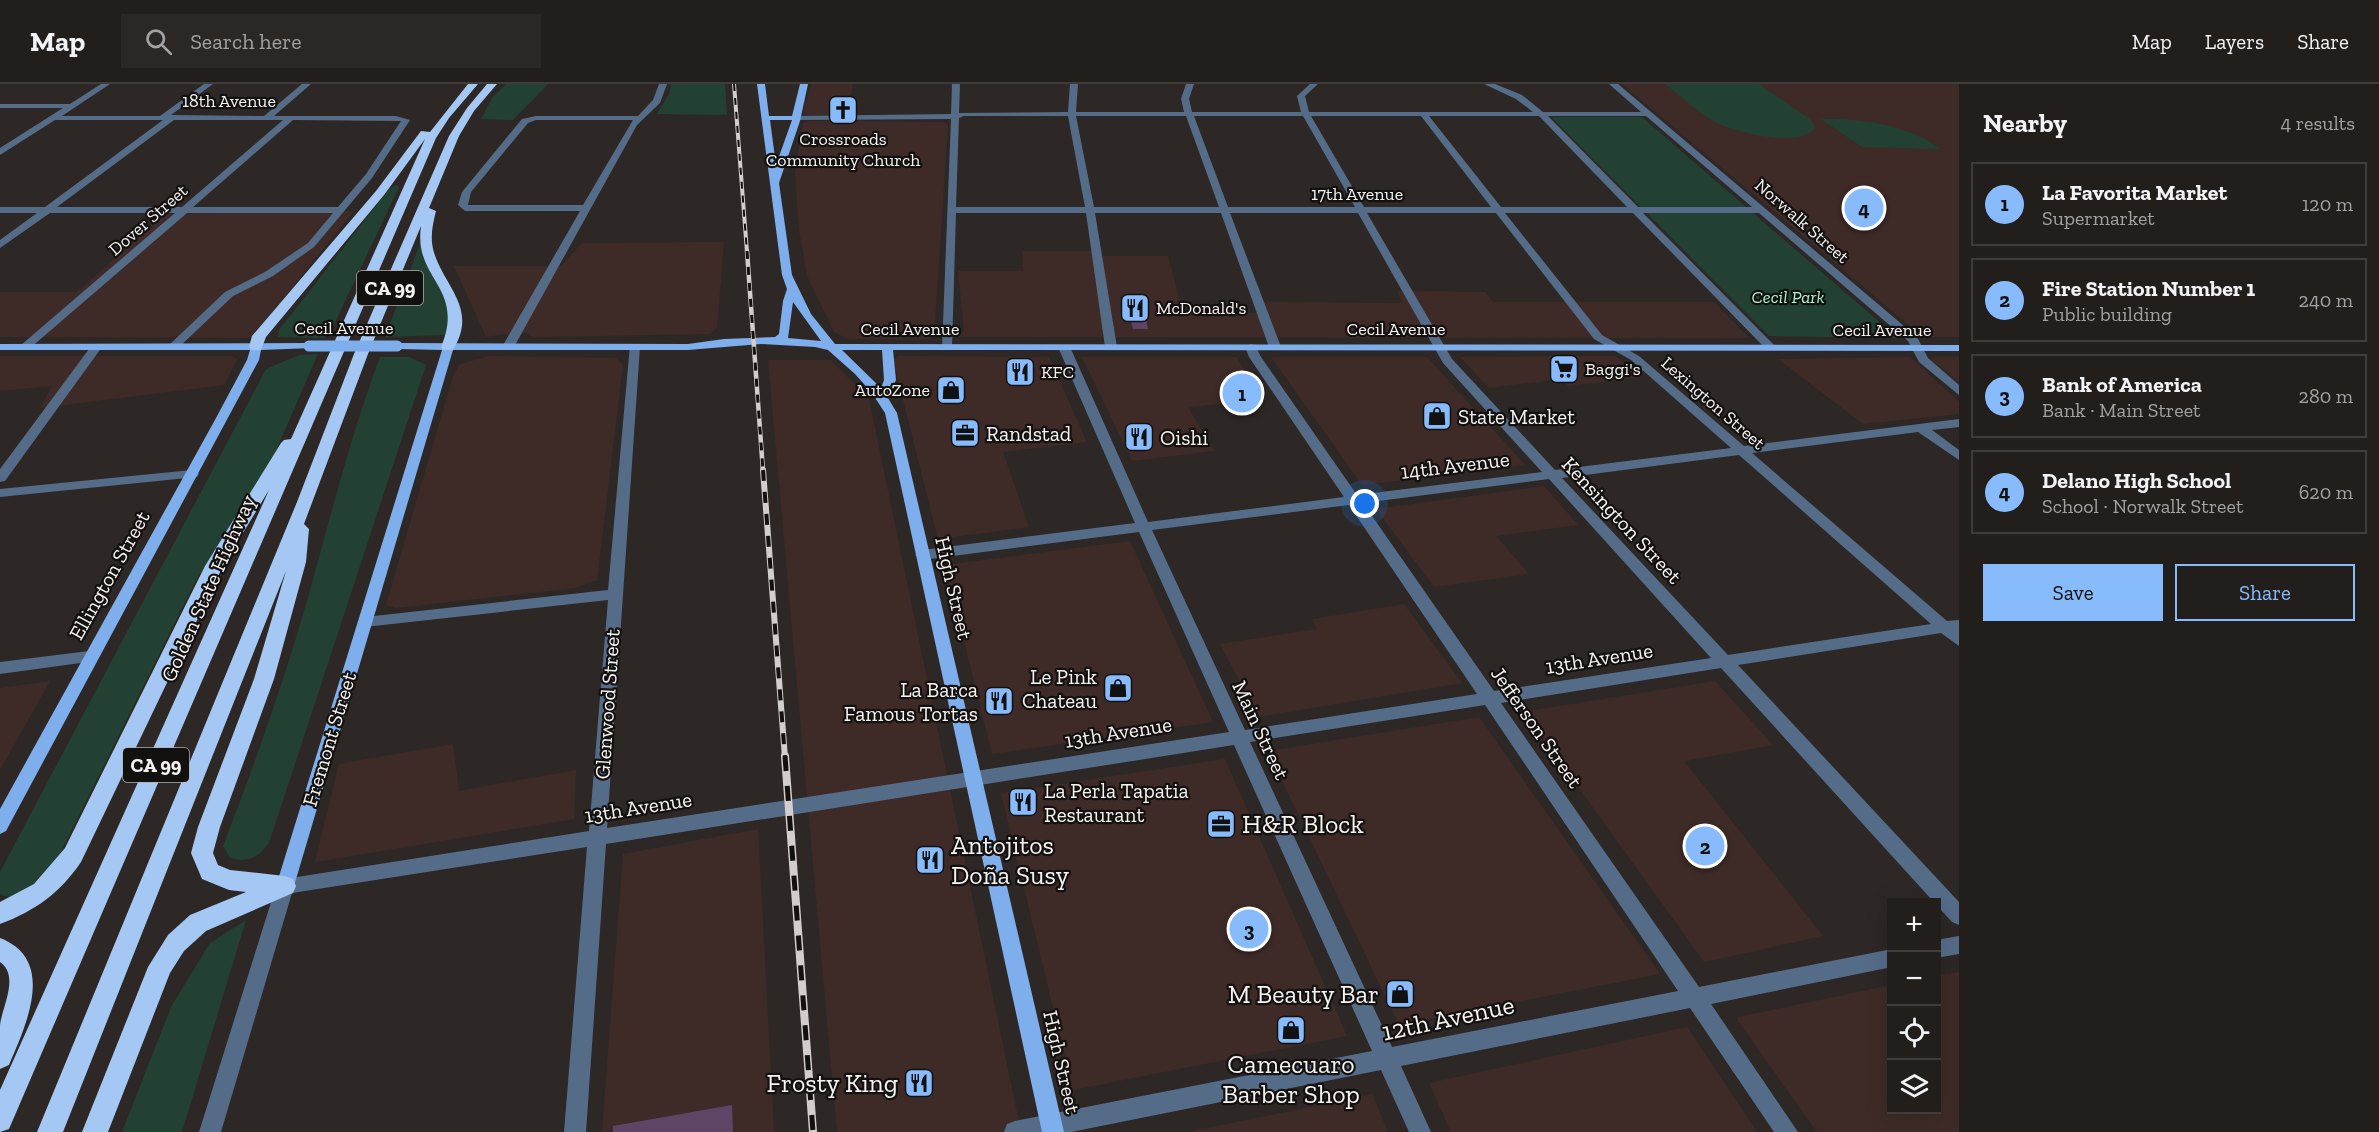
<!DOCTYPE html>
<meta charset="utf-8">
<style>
:root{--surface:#221e1c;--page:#2a2725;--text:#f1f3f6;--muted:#a2a2a3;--line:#3f3c3b;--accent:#87bbfb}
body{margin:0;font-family:"Zilla Slab",serif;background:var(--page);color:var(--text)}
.controls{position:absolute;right:18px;bottom:18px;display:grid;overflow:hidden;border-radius:0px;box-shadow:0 6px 24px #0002}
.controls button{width:54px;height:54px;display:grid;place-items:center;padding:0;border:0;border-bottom:2px solid var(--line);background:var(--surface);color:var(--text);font:30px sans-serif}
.you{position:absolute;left:1365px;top:420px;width:21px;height:21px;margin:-15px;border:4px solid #fff;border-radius:50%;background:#1a73e8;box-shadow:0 0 0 9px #1a73e833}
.badge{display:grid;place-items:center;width:39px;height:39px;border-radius:50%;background:var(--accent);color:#111;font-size:20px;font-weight:700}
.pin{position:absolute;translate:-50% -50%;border:3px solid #fff;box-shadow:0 2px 6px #0006}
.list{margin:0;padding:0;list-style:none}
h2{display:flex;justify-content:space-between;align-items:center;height:78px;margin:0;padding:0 24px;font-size:26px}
h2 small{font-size:20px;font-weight:400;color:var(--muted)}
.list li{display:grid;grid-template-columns:39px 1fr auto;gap:18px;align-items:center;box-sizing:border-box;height:84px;margin:0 12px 12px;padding:0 12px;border:2px solid var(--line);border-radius:0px}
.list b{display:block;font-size:22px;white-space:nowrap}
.list p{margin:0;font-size:20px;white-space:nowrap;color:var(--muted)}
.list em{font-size:20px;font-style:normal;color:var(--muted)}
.actions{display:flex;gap:12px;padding:18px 24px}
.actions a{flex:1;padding:14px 0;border:2px solid var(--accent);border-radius:0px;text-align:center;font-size:21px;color:var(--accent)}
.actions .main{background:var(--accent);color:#111}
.icon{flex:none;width:33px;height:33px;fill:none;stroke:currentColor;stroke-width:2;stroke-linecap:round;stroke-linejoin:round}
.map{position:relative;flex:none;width:1959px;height:1048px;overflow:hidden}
header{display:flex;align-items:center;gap:36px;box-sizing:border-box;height:84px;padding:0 30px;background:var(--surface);border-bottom:2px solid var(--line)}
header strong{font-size:28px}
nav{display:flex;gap:33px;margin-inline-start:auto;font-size:21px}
.search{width:420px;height:54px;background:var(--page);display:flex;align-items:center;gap:15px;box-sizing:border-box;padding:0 21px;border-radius:0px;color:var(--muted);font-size:22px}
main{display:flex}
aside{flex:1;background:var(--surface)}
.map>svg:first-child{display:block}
</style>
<header>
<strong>Map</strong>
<div class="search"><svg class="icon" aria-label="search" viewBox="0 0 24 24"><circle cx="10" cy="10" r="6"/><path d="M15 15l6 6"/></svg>Search here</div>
<nav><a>Map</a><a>Layers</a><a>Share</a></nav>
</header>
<main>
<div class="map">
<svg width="1959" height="1048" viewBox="0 0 1959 1048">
<rect width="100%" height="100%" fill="#2d2825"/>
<path fill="#3e2b27" d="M812,0h41l-6,31h-41l-3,-3z
M808,37l136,1 4,3 -12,182 -2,26 -5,7 -81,-1 -14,-7 -27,-56 -8,-46 -4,-56 8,-50z
M354,127l-103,127 -251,-1v-45h77l89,-78z
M724,158l-7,86 -7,6 -178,3 -6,-4 -21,1 -19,3 -32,-71h107l21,-23z
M1022,167h73l1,5h72l15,57h78l-4,-11 146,1 -6,-12 88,1 8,10h221l35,36 -792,-1 7,-6 -6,-60h65z
M0,272h231l6,3 -13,26 -184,23 12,-22 -52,5z
M489,272l127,2 7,7 -26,215 -22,8 -179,20 -10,-3 67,-229 7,-12z
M898,272l151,1 38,85 -84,10 26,75 -91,12 -45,-179z
M1616,272l24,22 -72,8 -7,-7 -72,9 -29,-31z
M1082,273h154l29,42 -77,8 26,44 -82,10z
M1271,273h156l98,108 -163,20z
M1910,273l49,45v12l-96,10 -85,-65z
M768,276h63l38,39 152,733h-184z
M1544,402l34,39 -82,11 33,38 -95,13 -58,-78z
M1130,457l83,181 -221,32 -47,-189z
M1404,520l58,79 -204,34 -38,-73 97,-15 -5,-10z
M1715,597l58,64 -89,16 139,175 -119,26 -176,-245 6,-7z
M1479,633l181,257 -261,51 -131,-274z
M453,660l6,47 117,-21 -2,49 -259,43 24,-98z
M1225,675l122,277 -274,54 -72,-297z
M758,745l16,303h-172l21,-278z
M1959,888v160h-142l-79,-111v-4l153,-32 1,125h44l1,-134z
M1687,943l70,105h-306l-22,-49z
M1372,1010l16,38h-201l104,-21z"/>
<path fill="#3e2b28" d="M1622,0h337v253h-36z
M1934,273h25v25l-27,-22z
M50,597l-50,89v-82z"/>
<path fill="#224133" d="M506,0h42l-35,36 -32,-1 11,-21z
M671,0h54l2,31 -70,-1 13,-22z
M1665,0h94l52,36 4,8c-14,21 -83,4 -102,-7 -17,-10 -32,-25 -48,-37z
M1554,33h88l256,221 -129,-2 -217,-218z
M1821,35c40,-1 87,6 120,30l-79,-2z
M396,101l3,2 -69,146 -6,5 -46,-1 1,-7 111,-142z
M421,157l30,63v12l-6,19 -60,2z
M318,270l-47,108 -76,120 -133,268c-13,19 -34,57 -62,44v-22l266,-503 33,-14z
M380,273h29l17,8 -157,478c-12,15 -21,20 -39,15l-7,-12c31,-80 60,-162 84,-245 23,-82 43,-164 73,-244z
M246,836l-64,212h-60l49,-125 39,-64z"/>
<path fill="#5e4565" d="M1125,215h17l6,30h-15z
M732,1021l1,27h-120v-6z"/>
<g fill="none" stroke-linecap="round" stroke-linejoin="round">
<path fill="#556c89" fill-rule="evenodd" d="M101,0h9l-48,32h98l44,-32h9l-42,31 93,1 38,-32h9l-37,32h122l14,4 -38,58 -58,69 -41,29 -40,20 -55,52 -4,1 -6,-3 57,-54 40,-20 43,-29 25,-30h-146l-158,136h-8v-4l154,-132h-125l-50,35v-8l37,-27h-37v-6h45l118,-87h-108l-55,35v-7l63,-40h-63v-4h70zM174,36h109l-101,87h-125zM293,36l108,1 -35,53 -28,33h-145z
M659,0h8l-7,19 -23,22 -123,222 -2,2h-8l-2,-2 78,-136h-115l-7,-6 4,-13 60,-73 14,-3h102l15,-16zM536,36h97l-50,85h-115l3,-13 57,-69z
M952,0h8l-1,29 109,-1 2,-28h8l-2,28h108l-3,-13 5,-15h8l-5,15 3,13h109l-4,-16 13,-12h8l-13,12 4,16h224l-17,-13 -32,-15h11l27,11 21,17h98l-32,-28h9l299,253 11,21 31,27v10l-40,-33 -11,-21 -149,-128h-116l132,133v4h-8l-134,-137h-128l97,122 37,21 105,90 215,-27v8l-27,3 27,20v10l-41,-28 -166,21 195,168 12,-1v26l-18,-13 -203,32 221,237v23l-7,-3 -231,-254 -220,35 198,284 193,-38v18l-181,37 87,128h-24l-84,-124 -289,58 30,66h-22l-28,-62 -310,62h-67l3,-8 8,-3 357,-70 -138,-306 -628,99 -20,288h-22l23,-285 -295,46 -71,239h-22l79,-252 311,-49 19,-231 -243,27 -8,-5 8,-5 243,-27 22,-245h8l2,2 -33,481 622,-96 -90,-200 -217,28 -7,-5 7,-5 213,-27 -77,-176 2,-2h8l2,2 78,175 196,-25 -95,-140 -4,-10 6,-3 4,1 6,12 96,138 185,-23 -99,-109 -85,-150h-128l51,134 -6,3 -6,-3 -48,-134h-126l22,134 -6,3 -6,-3 -19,-134h-130l-4,134 -2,2h-8l9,-230 -155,1 -4,-2 4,-2 155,-2zM964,32h104l17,91h-129l3,-89zM1076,32h110l33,91h-125zM1194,32h109l52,91h-127zM1311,32h110l70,91h-127zM1429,32h110l88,91h-126zM1548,32h98l106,91h-114zM1367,129h129l98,126 37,21 100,88 -176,22 -103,-111zM1739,371l192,169 -203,31 -166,-177zM1549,395l162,179 -217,33 -131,-188zM1349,421l128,189 -232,36 -93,-200zM1485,621l193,286 -286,56 -142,-305z
M96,260l6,3 -97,134 -5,1v-13l92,-124z
M192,386l5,1 2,3 -2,3 -197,20v-8z
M89,567l6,2 2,4 -2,4 -95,13v-12z
M1959,852v18l-23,4v-18z"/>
<path fill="#7eaeeb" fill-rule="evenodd" d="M757,0h8l4,32h23l8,-32h8l-8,37 -21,62 13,92 19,39 24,30 1124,1v6l-1066,-1 3,30 -8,18 9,15 167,719h-22l-157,-719 -13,-20 -17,-19 -27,-24 -13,-3 -54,-3 -73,6h-235l-159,536 -2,6 -7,2 -7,-2 -2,-6 166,-536 -45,-1 -6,-3 6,-3 291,1 36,-5 51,-2 4,-3 4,-33 4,-12 -5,-14zM770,36h22l-16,45zM793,218l28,39 -33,-3zM842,266h40l2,30 -3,8z
M309,259l6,3 -2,2 -52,2 -2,10 -253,471 -6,3v-25l216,-391 31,-58 3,-10h-250v-6z"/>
<path fill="#a5c7f3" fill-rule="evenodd" d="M468,0h10l-29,34 -13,20 -427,991 -9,3v-42l269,-600 -46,76 -142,296c-21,31 -46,49 -81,62v-22l34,-18 31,-36 140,-282 76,-123 3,-3 7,-1 134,-300 -41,56 -118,142 -5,13h-10l-2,-3 3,-11 124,-145 45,-60 9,1z
M487,0h10l-23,27 -15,25 -30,72 7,3c-3,12 -6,25 -3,38 10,38 46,58 20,101h-10l-2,-3c25,-60 -28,-67 -20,-121l-53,128 -64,170 5,5 -3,33 -32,117 -54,148 -7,26 5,12 12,5 55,6 8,3 3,7 -3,7 -87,38 -22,20 -14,22 -62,159h-26l66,-165 20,-32 22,-20 56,-23 -17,-2 -27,-11 -11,-26 7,-26 56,-148 32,-108 -223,561h-26l260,-630 57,-148 95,-218 18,-28z
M0,854c57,22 26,87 9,127l-9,4c0,-15 0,-29 0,-44 2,-18 20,-49 0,-63z"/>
<g stroke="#d3cecc" stroke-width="4">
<path id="rail-far3" d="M734,0l13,168"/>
</g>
<g stroke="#d3cecc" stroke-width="4.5">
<path id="rail-far2" d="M747,167l16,220"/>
</g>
<g stroke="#d3cecc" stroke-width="6">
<path id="rail-far1" d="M763,386l22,288"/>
</g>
<g stroke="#d3cecc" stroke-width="8">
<path id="rail" d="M785,672l28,376"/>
</g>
<use href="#rail-far3" stroke="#131110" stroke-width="2" stroke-dasharray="7" stroke-linecap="butt"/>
<use href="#rail-far2" stroke="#131110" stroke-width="3" stroke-dasharray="8" stroke-linecap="butt"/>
<use href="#rail-far1" stroke="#131110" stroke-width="4" stroke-dasharray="11" stroke-linecap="butt"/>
<use href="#rail" stroke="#131110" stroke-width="5" stroke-dasharray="15" stroke-linecap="butt"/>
<path stroke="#7eaeeb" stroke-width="11" d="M309,262h88"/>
</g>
<defs>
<g id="church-square" transform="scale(1.5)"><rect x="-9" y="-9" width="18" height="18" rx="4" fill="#87bbfb" stroke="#131110"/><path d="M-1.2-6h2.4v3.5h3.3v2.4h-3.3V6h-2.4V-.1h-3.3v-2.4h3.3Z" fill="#111"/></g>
<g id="restaurant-square" transform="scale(1.5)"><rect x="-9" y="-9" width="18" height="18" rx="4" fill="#87bbfb" stroke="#131110"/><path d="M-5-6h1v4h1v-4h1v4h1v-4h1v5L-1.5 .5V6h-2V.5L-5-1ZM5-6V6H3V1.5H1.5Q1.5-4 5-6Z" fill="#111"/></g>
<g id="supermarket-square" transform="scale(1.5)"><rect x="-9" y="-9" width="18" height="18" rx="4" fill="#87bbfb" stroke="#131110"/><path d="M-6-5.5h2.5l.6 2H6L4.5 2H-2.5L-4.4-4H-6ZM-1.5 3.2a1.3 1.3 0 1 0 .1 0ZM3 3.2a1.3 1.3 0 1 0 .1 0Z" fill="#111"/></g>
<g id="shop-square" transform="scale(1.5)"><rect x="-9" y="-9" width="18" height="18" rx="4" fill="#87bbfb" stroke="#131110"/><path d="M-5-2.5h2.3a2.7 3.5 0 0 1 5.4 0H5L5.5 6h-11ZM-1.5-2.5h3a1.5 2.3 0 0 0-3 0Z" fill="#111"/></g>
<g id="office-square" transform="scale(1.5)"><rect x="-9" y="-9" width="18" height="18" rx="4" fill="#87bbfb" stroke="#131110"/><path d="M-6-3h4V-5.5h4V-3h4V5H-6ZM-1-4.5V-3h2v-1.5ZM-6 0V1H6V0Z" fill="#111"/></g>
</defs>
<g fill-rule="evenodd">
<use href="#church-square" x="843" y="26"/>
<use href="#restaurant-square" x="1135" y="224"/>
<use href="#supermarket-square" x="1564" y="285"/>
<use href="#restaurant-square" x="1020" y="288"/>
<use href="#shop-square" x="951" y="306"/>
<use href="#shop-square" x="1437" y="332"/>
<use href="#office-square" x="965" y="349"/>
<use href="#restaurant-square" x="1139" y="353"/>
<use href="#shop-square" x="1118" y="604"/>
<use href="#restaurant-square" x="999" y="617"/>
<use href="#restaurant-square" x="1023" y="718"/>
<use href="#office-square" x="1221" y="740"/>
<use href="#restaurant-square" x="930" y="776"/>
<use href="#shop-square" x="1400" y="910"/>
<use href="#shop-square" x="1291" y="946"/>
<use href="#restaurant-square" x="919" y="999"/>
</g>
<g text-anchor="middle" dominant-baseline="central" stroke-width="4.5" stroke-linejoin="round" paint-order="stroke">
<g font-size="18" fill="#f7f3f1" stroke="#131110">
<text x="229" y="17">18th Avenue</text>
<text x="1357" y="110">17th Avenue</text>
<text transform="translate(148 136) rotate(-41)">Dover Street</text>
<text transform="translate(1802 137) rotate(41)">Norwalk Street</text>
<text x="344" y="244">Cecil Avenue</text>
<text x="910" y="245">Cecil Avenue</text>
<text x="1396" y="245">Cecil Avenue</text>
<text x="1882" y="246">Cecil Avenue</text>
<text transform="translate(1713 319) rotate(41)">Lexington Street</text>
</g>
<g font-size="18" fill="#f7f3f1" stroke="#131110" text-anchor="start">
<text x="843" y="55" text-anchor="middle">Crossroads<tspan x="843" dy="21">Community Church</tspan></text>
<text x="1156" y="224">McDonald's</text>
<text x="1585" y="285">Baggi's</text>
<text x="1041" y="288">KFC</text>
<text x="930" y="306" text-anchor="end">AutoZone</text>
</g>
<g font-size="18" font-style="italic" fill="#a9f6d1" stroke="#131110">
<text x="1788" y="213">Cecil Park</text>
</g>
<g fill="#131110" stroke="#b3afae" stroke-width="1.5">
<rect x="357" y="187" width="66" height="34" rx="4.5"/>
<rect x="123" y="664" width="66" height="34" rx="4.5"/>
</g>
<g font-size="20" font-weight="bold" fill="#f7f3f1">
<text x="390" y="204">CA 99</text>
<text x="156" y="681">CA 99</text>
</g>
<g font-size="21" fill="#f7f3f1" stroke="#131110" text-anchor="start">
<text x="1458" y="332">State Market</text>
<text x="986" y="349">Randstad</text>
<text x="1160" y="353">Oishi</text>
<text x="1097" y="592" text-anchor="end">Le Pink<tspan x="1097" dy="24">Chateau</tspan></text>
<text x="978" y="605" text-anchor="end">La Barca<tspan x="978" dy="24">Famous Tortas</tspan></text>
<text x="1044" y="706">La Perla Tapatia<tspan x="1044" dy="24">Restaurant</tspan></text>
</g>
<g font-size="21" fill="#f7f3f1" stroke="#131110">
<text transform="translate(1455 381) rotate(-7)">14th Avenue</text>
<text transform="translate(1622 436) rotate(47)">Kensington Street</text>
<text transform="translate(109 491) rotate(-61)">Ellington Street</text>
<text transform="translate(208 504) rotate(-66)">Golden State Highway</text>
<text transform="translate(954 504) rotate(77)">High Street</text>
<text transform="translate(1599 574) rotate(-9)">13th Avenue</text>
<text transform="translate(607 620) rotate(-86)">Glenwood Street</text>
<text transform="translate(1537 643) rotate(55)">Jefferson Street</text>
<text transform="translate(1261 646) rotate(65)">Main Street</text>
<text transform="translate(1118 648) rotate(-9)">13th Avenue</text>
<text transform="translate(329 655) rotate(-73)">Fremont Street</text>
<text transform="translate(638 723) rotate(-9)">13th Avenue</text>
<text transform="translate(1062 978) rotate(77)">High Street</text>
</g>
<g font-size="26" fill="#f7f3f1" stroke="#131110" text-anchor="start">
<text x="1242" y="740">H&amp;R Block</text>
<text x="951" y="761">Antojitos<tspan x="951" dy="30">Doña Susy</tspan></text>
<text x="1379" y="910" text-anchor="end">M Beauty Bar</text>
<text x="1291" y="980" text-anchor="middle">Camecuaro<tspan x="1291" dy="30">Barber Shop</tspan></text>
<text x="898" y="999" text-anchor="end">Frosty King</text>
</g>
<g font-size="26" fill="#f7f3f1" stroke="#131110">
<text transform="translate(1448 934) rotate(-12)">12th Avenue</text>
</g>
</g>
</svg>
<div class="controls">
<button>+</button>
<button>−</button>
<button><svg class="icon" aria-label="locate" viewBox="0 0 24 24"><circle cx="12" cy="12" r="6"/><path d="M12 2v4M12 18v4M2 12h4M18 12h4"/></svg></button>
<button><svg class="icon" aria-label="layers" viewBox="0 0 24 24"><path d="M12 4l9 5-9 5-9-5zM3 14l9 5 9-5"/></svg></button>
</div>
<div class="you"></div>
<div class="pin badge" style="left:1242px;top:309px">1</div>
<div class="pin badge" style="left:1705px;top:762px">2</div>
<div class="pin badge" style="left:1249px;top:845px">3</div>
<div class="pin badge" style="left:1864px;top:124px">4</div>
</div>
<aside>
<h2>Nearby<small>4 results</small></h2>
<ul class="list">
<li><span class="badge">1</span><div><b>La Favorita Market</b><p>Supermarket</p></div><em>120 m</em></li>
<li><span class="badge">2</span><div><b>Fire Station Number 1</b><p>Public building</p></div><em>240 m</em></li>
<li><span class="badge">3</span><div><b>Bank of America</b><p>Bank · Main Street</p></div><em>280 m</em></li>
<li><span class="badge">4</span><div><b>Delano High School</b><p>School · Norwalk Street</p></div><em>620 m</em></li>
</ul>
<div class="actions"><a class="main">Save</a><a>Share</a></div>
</aside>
</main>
